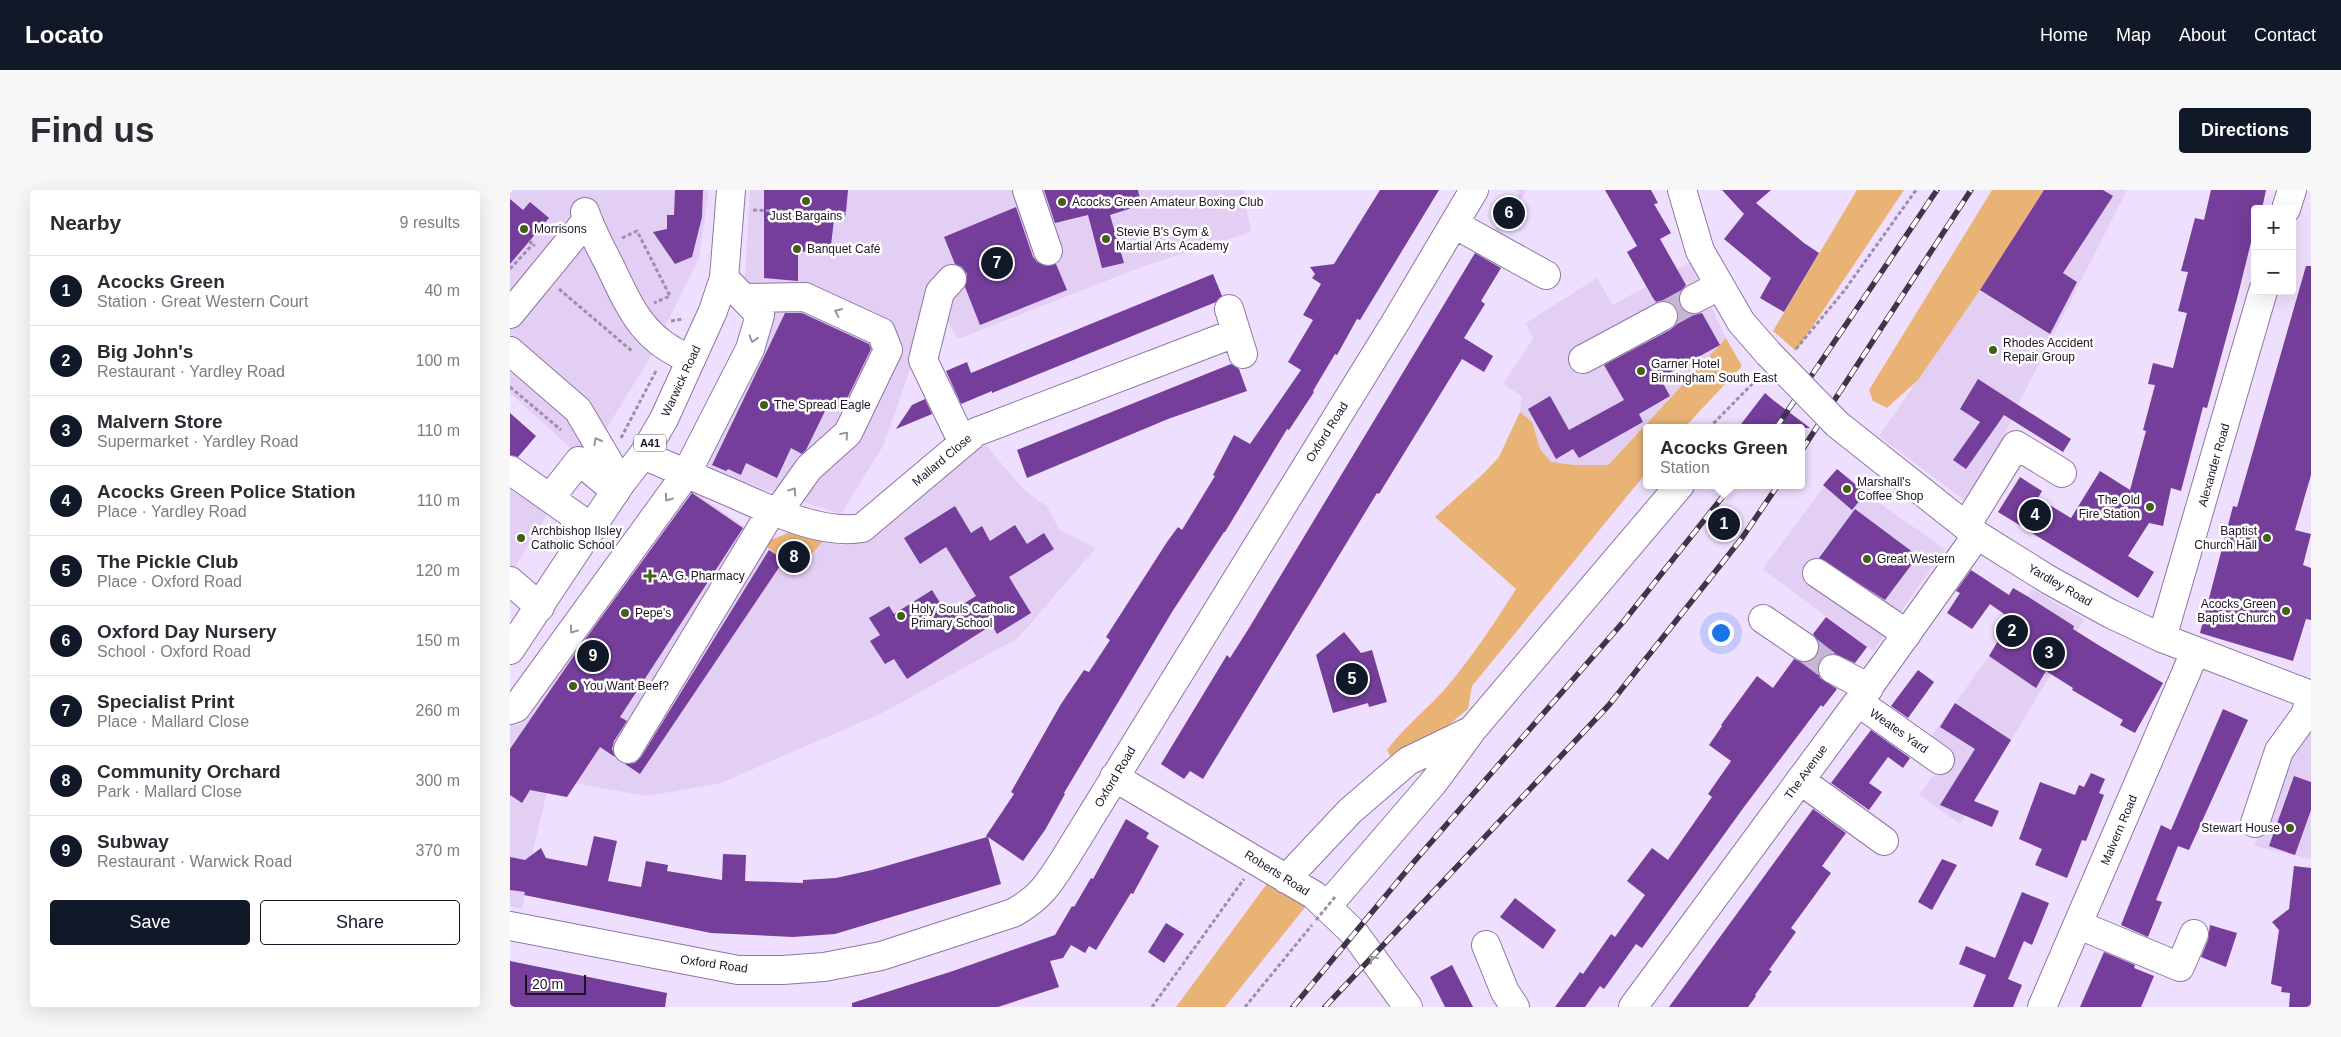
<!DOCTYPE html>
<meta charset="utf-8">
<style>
:root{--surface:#fff;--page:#f7f7f7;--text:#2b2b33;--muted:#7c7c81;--line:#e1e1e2;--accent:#111827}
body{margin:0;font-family:Arial,sans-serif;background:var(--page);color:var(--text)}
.controls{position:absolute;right:15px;top:15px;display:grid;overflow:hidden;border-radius:5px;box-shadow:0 5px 20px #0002}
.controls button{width:45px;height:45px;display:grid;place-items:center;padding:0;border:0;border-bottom:1px solid var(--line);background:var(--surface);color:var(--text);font:25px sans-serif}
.scale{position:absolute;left:15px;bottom:12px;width:61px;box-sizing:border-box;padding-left:5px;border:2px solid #1e1426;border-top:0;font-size:14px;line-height:18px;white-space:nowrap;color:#1e1426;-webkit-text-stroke:4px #fff;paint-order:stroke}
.you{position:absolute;left:1210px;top:442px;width:18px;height:18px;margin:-12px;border:4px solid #fff;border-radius:50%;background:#1a73e8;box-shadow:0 0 0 8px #1a73e833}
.badge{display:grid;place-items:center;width:32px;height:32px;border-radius:50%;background:var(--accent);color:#fff;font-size:16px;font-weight:700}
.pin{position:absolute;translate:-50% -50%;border:2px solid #fff;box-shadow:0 1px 5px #0006}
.popup{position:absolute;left:1133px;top:234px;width:162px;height:65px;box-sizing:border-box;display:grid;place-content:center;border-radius:5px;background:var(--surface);filter:drop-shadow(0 1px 4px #0005);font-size:16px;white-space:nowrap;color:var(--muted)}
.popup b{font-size:19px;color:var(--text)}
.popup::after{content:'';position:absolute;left:50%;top:100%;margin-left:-10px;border:10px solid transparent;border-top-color:var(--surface)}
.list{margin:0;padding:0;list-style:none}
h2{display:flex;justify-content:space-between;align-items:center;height:65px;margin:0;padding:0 20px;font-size:21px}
h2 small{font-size:16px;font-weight:400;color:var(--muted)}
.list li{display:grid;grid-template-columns:32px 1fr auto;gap:15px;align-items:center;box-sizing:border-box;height:70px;padding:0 20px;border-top:1px solid var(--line)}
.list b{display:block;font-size:19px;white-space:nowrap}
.list p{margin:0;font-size:16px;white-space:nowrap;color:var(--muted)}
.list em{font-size:16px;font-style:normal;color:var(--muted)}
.actions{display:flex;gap:10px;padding:15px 20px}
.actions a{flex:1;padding:11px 0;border:1px solid var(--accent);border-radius:5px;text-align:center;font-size:18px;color:var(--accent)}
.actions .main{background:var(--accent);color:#fff}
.map{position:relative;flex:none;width:1801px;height:817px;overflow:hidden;border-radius:5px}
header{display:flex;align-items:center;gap:30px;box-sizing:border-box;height:70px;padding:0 25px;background:var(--accent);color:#fff}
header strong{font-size:24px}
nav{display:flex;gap:28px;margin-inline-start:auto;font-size:18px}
.intro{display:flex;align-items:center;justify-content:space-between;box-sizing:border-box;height:120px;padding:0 30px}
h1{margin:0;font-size:35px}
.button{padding:12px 22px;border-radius:5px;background:var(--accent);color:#fff;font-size:18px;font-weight:700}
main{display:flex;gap:30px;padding:0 30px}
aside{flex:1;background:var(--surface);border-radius:5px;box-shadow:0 5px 20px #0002}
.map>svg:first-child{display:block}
</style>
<header>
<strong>Locato</strong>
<nav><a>Home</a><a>Map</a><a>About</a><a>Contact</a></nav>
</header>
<div class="intro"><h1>Find us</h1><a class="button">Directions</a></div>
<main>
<aside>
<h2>Nearby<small>9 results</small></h2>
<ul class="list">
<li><span class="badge">1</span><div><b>Acocks Green</b><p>Station · Great Western Court</p></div><em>40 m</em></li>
<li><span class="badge">2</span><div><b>Big John's</b><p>Restaurant · Yardley Road</p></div><em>100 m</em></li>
<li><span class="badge">3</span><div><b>Malvern Store</b><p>Supermarket · Yardley Road</p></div><em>110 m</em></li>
<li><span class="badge">4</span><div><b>Acocks Green Police Station</b><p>Place · Yardley Road</p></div><em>110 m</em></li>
<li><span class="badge">5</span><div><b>The Pickle Club</b><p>Place · Oxford Road</p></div><em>120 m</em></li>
<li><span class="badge">6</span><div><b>Oxford Day Nursery</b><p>School · Oxford Road</p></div><em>150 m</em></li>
<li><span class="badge">7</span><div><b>Specialist Print</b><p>Place · Mallard Close</p></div><em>260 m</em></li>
<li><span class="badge">8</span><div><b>Community Orchard</b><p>Park · Mallard Close</p></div><em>300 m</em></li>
<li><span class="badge">9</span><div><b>Subway</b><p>Restaurant · Warwick Road</p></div><em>370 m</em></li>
</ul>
<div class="actions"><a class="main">Save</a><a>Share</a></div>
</aside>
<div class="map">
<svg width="1801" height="817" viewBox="0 0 1801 817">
<rect width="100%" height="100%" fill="#efdffe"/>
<path fill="#e2cff3" d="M0,0h199l-10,68 -51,103 -62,101 -76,-69z
M240,0h493l8,42 -107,34 -186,73 -23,-39 -52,146 -42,68 -71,-23 -73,-26 51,-98 -4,-74z
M1005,0h12l-30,46 -4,-2 26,-42z
M1534,0h83l-109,215 -46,101 -93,-70 101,-146z
M1180,72l36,76 -132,141 -95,-22 21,-45 2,-16 -19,-12 30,-45 -7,-16 71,-45 16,27z
M476,255l37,44 24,18 13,23 36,18 -78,90 -136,75 -161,70 -74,13 -97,-17 -17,72 -11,58 -12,-3v-181h9l166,-240 60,42 51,45 28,-32 18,5 20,-3 113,-92z
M1327,279l29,25 79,55 -72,102 -110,-82z
M0,292l41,27 -38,61 -3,-3z
M1522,399l52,31 -124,204 -41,-29 22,-29 -21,-14 69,-96z
M1801,525v144l-57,-13 38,-97z"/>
<path fill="#eab376" d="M1347,0h47l-108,161 -23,-20z
M1482,0h52l-64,100 -62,90 -31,28 -14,-7 -4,-11z
M1216,148l16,28 -58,62h-38v45l-174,213 -4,23 -39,32 -37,18 -5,-9c17,-23 39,-40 58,-61 27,-32 49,-65 71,-100l-81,-72 49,-44 15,-16 21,-45 12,10 8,27 11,13 23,3h34z
M283,341l31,9 -28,32 -33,-29z
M759,691l37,25 -81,101h-49z"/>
<path fill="#743e9a" d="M165,0h28l-1,27 -10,40 -17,7 -22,-32 14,-3v-14h7z
M254,0h84l-2,22 -11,-1 -5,43 -32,-3v30l-34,-3z
M534,0h94l3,15 -31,10 14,48 -22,5 -14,-53 -33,8z
M870,0h59l-79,130 -3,-1 -20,36 -2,-1 -22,37 1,1 -25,38 -2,-1 -62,103h-1l-52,80 -108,181 1,1 -20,36 -22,31 -35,-24 13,47 -166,50 -42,3 -82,-4 -187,-38 1,-3 -15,-2v-33l15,3 16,-12 5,10 41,8 7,-30 23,5 -9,40 33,6 5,-26 22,4 -1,6 55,9 1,-26 23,1 -1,26 58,2v-3l33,-2 36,-8 115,-33 -1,-1 28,-42 -3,-2 50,-88 23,-34 5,2 21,-32 -4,-3 61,-95 11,-15 4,3 33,-54 -2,-1 21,-40 16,9 51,-74 -13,-8 25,-42 -10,-5 18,-31 -9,-6 3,-4 -5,-7 24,-3z
M1095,0h46l7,13 -4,1 17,29 -11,6 26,46 -5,6 -3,7 2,8 6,6 8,3 8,-2 18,32 -60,33 10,18 -31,18 4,8 -64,36 -6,-9 -17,10 -28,-50 22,-13 19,34 55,-30 -20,-35 66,-35 6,-5 3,-8 -2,-8 -5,-6 -8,-3 -8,2 -3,-4 -26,-46 10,-6z
M1212,0h49l-15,13 48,40 15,10 -35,59 -24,-14 11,-20 -47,-39 20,-25z
M1534,0h59l10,6 -50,77 14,9 -27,52 -70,-44z
M1701,0h55l-4,19h-7v17l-17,69 -31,113 -4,-1 -22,84 -10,-3 -8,38 -14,-3 -21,33 26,16 -16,26 -140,-86 22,-35 22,14 -4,7 33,20 29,-47 30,19 16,-59 -3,-1 12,-45 -7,-1 5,-21 20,5 14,-55 -9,-2 10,-39 -7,-1 14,-53 9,2z
M0,9l13,11 7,-8 19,16 -39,46z
M506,17l17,50 4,5 8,4 11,-2 11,26 -87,35 -15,-38 2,-13 -5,-7 -7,-3 -11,-27z
M965,63l26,15 -20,33 4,3 -21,34 29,18 -9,16 -22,-13 -83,135 -2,-1 -174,286 -13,-8 -6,8 -23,-15 66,-109 3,3 19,-30z
M1796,76h5v209l-16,55 16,4 -8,31 8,3v52l-5,-1 -13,42 -93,-28 33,-127 4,1z
M703,84l9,22 -6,6 -224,91v-2l-31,13 -15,-33 21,-9 4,11z
M275,123h17l67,31 2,5 -29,60 -13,-6 -23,47 -4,4 -11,-6 -14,30 -31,-15 -5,12 -13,-6 -2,2 -14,-6z
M721,174l8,5 8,22 -79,28 -141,59 -10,-28z
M1468,189l93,60 -8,13 -59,-37 -38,54 -13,-9 27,-38 -20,-13z
M1255,203l8,7 37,28h-72z
M415,209l7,15 -36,15 16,-24z
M0,223l26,23 -18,21 -8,-2z
M1327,279l29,24 -14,17 -29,-25z
M182,303l51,35 -123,189 7,4 -13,20 -2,8 3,8 -15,-10 -33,50 -37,-7 -8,13 -12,-8v-46l74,-108z
M445,316l16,27 11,-7 8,15 25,-16 12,19 17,-11 10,16 -45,28 22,36 -34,21 -5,-9 -85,54 -13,-20 -9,5 -15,-23 10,-6 -11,-17 20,-12 5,8 38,-24 15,24 29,-18 -30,-49 -26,17 -16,-26z
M1345,319l63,47 -33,44 -66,-42z
M259,360l15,10 -144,214 -15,-10 10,-1 6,-6z
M1461,380l38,25 4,-7 14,8 47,30 -1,3 27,17 63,37 -28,50 -15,-8 3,-5 -51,-30 1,-2 -27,-17 -10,17 -47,-32 22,-37 -21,-15 -18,25 -25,-16 13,-20 -4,-2z
M1316,427l41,30 -12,16 -22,-10 -8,3 -6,5 -2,9 3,8 17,11 -14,18 -2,-2 -77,102 -102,141 -6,-4 -32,45 -4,-3 -15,21h-30l25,-35 3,2 28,-40 4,3 30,-42 -18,-14 25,-33 16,12 44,-63 -4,-3 23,-33 -22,-16 13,-19 -1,-1 36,-49 16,12 21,-29 9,4 7,-2 7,-5 3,-8 -2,-7 -5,-7z
M834,442l17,21 11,-3 15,52 -18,5 -1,-4 -35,10 -17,-58z
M1408,480l16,12 -26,36 -17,-12z
M1445,513l56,37 -37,61 25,10 -7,16 -52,-22 35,-56 -35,-22z
M1713,519l25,11 -59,130 -11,-4 -22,54 6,2 -14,35 -27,-12 40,-100 10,5z
M1361,540l39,28 -7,10 -15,-11 -19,26 13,9 -13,18 -38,-27z
M1581,583l14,6 -6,14 5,2 -18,46 -4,-1 -15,38 -32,-13 7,-16 -23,-10 21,-57 35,13 4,-10 5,2z
M1784,586l17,6v28l-16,45 -26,-9z
M1303,619l33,24 -24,33 9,7 -40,55 5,4 -27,38 3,1 -17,24 1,1 -8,11h-79z
M616,629l23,14 -3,5 13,8 -26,48 -2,-1 -35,57 -7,-4 -4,7 -14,-8 -8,13 -13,3 9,26 -61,20h-146v-4l101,-32 102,-36 17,-29 2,1 17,-29 2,1z
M1432,669l15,6 -25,45 -14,-8z
M1784,676l17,2v139h-22l1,-14 -9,-1 1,-5 -11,-3 8,-54 -7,-8 17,-13z
M1512,702l27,11 -17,42 -8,-4 -16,38 14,6 -9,22h-40l13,-32 -27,-11 7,-18 29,12z
M1005,708l41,32 -13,19 -43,-32z
M656,733l18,11 -20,29 -16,-11z
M1700,735l27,8 -11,34 -25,-10 7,-17z
M1594,762l31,13 -1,3 20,8 -13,31h-61z
M0,771l157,32 -2,14h-155z
M942,775l21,42h-28l-15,-30z"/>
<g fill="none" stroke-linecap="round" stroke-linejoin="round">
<path stroke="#c5b6d3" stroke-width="28" stroke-dasharray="28 14" stroke-linecap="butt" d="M1153,126l31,-17
M1294,457l29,22"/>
<g stroke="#8f75a4" stroke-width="30">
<path id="minor" d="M517,0l21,61
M1776,19l6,-19
M75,22c6,18 15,35 24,52 21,44 34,77 82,95
M944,34l92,51
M442,89l-12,13 -17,68 40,83
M234,108l61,-1 76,35 7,18 -40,83 -39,35 -32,45
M1184,109l25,-13
M719,119l14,45
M0,124l77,-94
M0,161l68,59 43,73
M1073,169l80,-43
M133,265c30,13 61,26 91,39 37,16 86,41 128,34l114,-96 259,-99
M0,280l82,58
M40,308l29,-37 37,30
M1456,336l50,-81 46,28
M1307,383l90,61
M0,391l30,26
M1253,429l41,28
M1652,448l101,-347
M1323,479l36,19
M1348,512l82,58
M0,520l6,-2 170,-234 64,-125 10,-34 -36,-37
M118,559l143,-237
M604,587l200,118 41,39 53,73
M1290,590l84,61
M1745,633l24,-72 26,-36 6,-18
M776,689l64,-68 58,-50 64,-31 208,-245
M825,707l98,-114 37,-50
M1569,735l101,42 14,-33
M0,736l228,44h45l41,-3 57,-11 132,-43c26,-14 36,-29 51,-53l334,-542 76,-128
M976,755l19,47 10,15
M1123,817l225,-305 119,-167
M1532,817l153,-355"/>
</g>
<g stroke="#8f75a4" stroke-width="30">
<path id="major" d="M1172,0l18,61 41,71 27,31
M1327,234l140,111 72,45 62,34 51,24 149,57"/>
</g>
<g stroke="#8f75a4" stroke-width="30">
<path id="highway" d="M0,460l111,-167 22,-28 21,-36 49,-108 11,-33 7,-88"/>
</g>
<path stroke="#9c8fa9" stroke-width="3" stroke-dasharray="4 2.5" stroke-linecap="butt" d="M243,20l93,4
M112,48l15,-7 33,65 -16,7
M19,51l6,5
M0,79l23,-25
M49,99l74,63
M161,131l12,-2
M1286,159l48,-58 72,-101
M0,197l51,43
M1199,238l50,-51
M111,248l36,-69
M642,817l92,-128
M735,817l67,-82"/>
<use href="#minor" stroke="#fff" stroke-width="28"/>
<use href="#major" stroke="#fff" stroke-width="28"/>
<use href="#highway" stroke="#fff" stroke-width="28"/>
<g stroke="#3f3448" stroke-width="5.5">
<path id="rail" d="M1266,238l161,-238
M1292,260l169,-260
M783,817l120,-144 211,-242 108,-136
M815,817l284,-302 133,-167 36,-53"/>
</g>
<use href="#rail" stroke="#fff" stroke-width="4" stroke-dasharray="11" stroke-linecap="butt"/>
<g stroke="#8f75a4" stroke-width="30" stroke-linecap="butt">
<path id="major-bridge" d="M1258,163l69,71"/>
</g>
<path stroke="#9c8fa9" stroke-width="3" stroke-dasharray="4 2.5" stroke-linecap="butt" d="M806,730l19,-23"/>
<use href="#major-bridge" stroke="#fff" stroke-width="28"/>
</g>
<defs><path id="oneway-chevron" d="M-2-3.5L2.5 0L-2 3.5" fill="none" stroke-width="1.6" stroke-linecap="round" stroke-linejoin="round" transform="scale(1.25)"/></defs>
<g stroke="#9a959d">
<use href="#oneway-chevron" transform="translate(328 122) rotate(-156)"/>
<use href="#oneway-chevron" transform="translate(243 149) rotate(107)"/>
<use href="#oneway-chevron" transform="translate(335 245) rotate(-49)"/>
<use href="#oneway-chevron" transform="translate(87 251) rotate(-120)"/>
<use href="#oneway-chevron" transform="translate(283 301) rotate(-55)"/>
<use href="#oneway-chevron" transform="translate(158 308) rotate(126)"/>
<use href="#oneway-chevron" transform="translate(63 440) rotate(126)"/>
<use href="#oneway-chevron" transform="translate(863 769) rotate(-127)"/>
</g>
<g fill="#436114" stroke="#fff" stroke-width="2">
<circle cx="296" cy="11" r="5"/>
<circle cx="552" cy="12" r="5"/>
<circle cx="14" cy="39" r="5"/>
<circle cx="596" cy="49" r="5"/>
<circle cx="287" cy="59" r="5"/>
<circle cx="1483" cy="160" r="5"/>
<circle cx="1131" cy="181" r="5"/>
<circle cx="254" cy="215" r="5"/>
<circle cx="1337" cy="299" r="5"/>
<circle cx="1640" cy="317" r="5"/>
<circle cx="11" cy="348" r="5"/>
<circle cx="1757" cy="348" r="5"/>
<circle cx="1357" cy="369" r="5"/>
<path d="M137.5 378.5h5v5h5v5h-5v5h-5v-5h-5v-5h5z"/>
<circle cx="1776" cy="421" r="5"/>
<circle cx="115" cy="423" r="5"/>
<circle cx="391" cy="426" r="5"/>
<circle cx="63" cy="496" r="5"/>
<circle cx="1780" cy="638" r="5"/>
</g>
<g text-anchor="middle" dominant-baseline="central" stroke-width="5" stroke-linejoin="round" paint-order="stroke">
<rect fill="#fff" stroke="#625a67" stroke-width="1" x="124" y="244.5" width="32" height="17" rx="4"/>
<g font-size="11" font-weight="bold" fill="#1e1426">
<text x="140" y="253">A41</text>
</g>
<g font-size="12" fill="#1e1426" stroke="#fff" text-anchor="start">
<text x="562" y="12">Acocks Green Amateur Boxing Club</text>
<text x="296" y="26" text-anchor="middle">Just Bargains</text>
<text x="24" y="39">Morrisons</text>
<text x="606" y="42">Stevie B's Gym &amp;<tspan x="606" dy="14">Martial Arts Academy</tspan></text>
<text x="297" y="59">Banquet Café</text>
<text x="1493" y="153">Rhodes Accident<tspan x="1493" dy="14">Repair Group</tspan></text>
<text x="1141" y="174">Garner Hotel<tspan x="1141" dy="14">Birmingham South East</tspan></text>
<text x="264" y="215">The Spread Eagle</text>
<text x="1347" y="292">Marshall's<tspan x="1347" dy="14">Coffee Shop</tspan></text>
<text x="1630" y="310" text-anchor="end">The Old<tspan x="1630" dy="14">Fire Station</tspan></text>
<text x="21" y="341">Archbishop Ilsley<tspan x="21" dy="14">Catholic School</tspan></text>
<text x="1747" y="341" text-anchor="end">Baptist<tspan x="1747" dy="14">Church Hall</tspan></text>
<text x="1367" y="369">Great Western</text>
<text x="150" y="386">A. G. Pharmacy</text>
<text x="1766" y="414" text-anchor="end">Acocks Green<tspan x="1766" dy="14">Baptist Church</tspan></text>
<text x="401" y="419">Holy Souls Catholic<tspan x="401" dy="14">Primary School</tspan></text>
<text x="125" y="423">Pepe's</text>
<text x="73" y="496">You Want Beef?</text>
<text x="1770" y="638" text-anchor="end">Stewart House</text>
</g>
<g font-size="12" fill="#1e1426" stroke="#fff">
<text transform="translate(171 191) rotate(-65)">Warwick Road</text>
<text transform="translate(817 242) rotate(-58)">Oxford Road</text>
<text transform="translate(432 270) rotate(-40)">Mallard Close</text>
<text transform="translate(1704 275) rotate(-74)">Alexander Road</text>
<text transform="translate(1550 395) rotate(30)">Yardley Road</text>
<text transform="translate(1389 541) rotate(35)">Weates Yard</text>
<text transform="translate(1296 582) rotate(-54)">The Avenue</text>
<text transform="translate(605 587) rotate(-59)">Oxford Road</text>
<text transform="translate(1609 640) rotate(-67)">Malvern Road</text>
<text transform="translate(767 683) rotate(32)">Roberts Road</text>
<text transform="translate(204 774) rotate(8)">Oxford Road</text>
</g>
</g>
</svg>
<div class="controls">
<button>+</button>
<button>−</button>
</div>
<div class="scale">20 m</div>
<div class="you"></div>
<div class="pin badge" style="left:1214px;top:334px">1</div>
<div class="popup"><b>Acocks Green</b>Station</div>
<div class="pin badge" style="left:1502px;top:441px">2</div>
<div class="pin badge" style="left:1539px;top:463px">3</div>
<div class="pin badge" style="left:1525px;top:325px">4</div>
<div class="pin badge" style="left:842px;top:489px">5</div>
<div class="pin badge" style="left:999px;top:23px">6</div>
<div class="pin badge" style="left:487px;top:73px">7</div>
<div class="pin badge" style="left:284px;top:367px">8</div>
<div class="pin badge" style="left:83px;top:466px">9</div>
</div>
</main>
